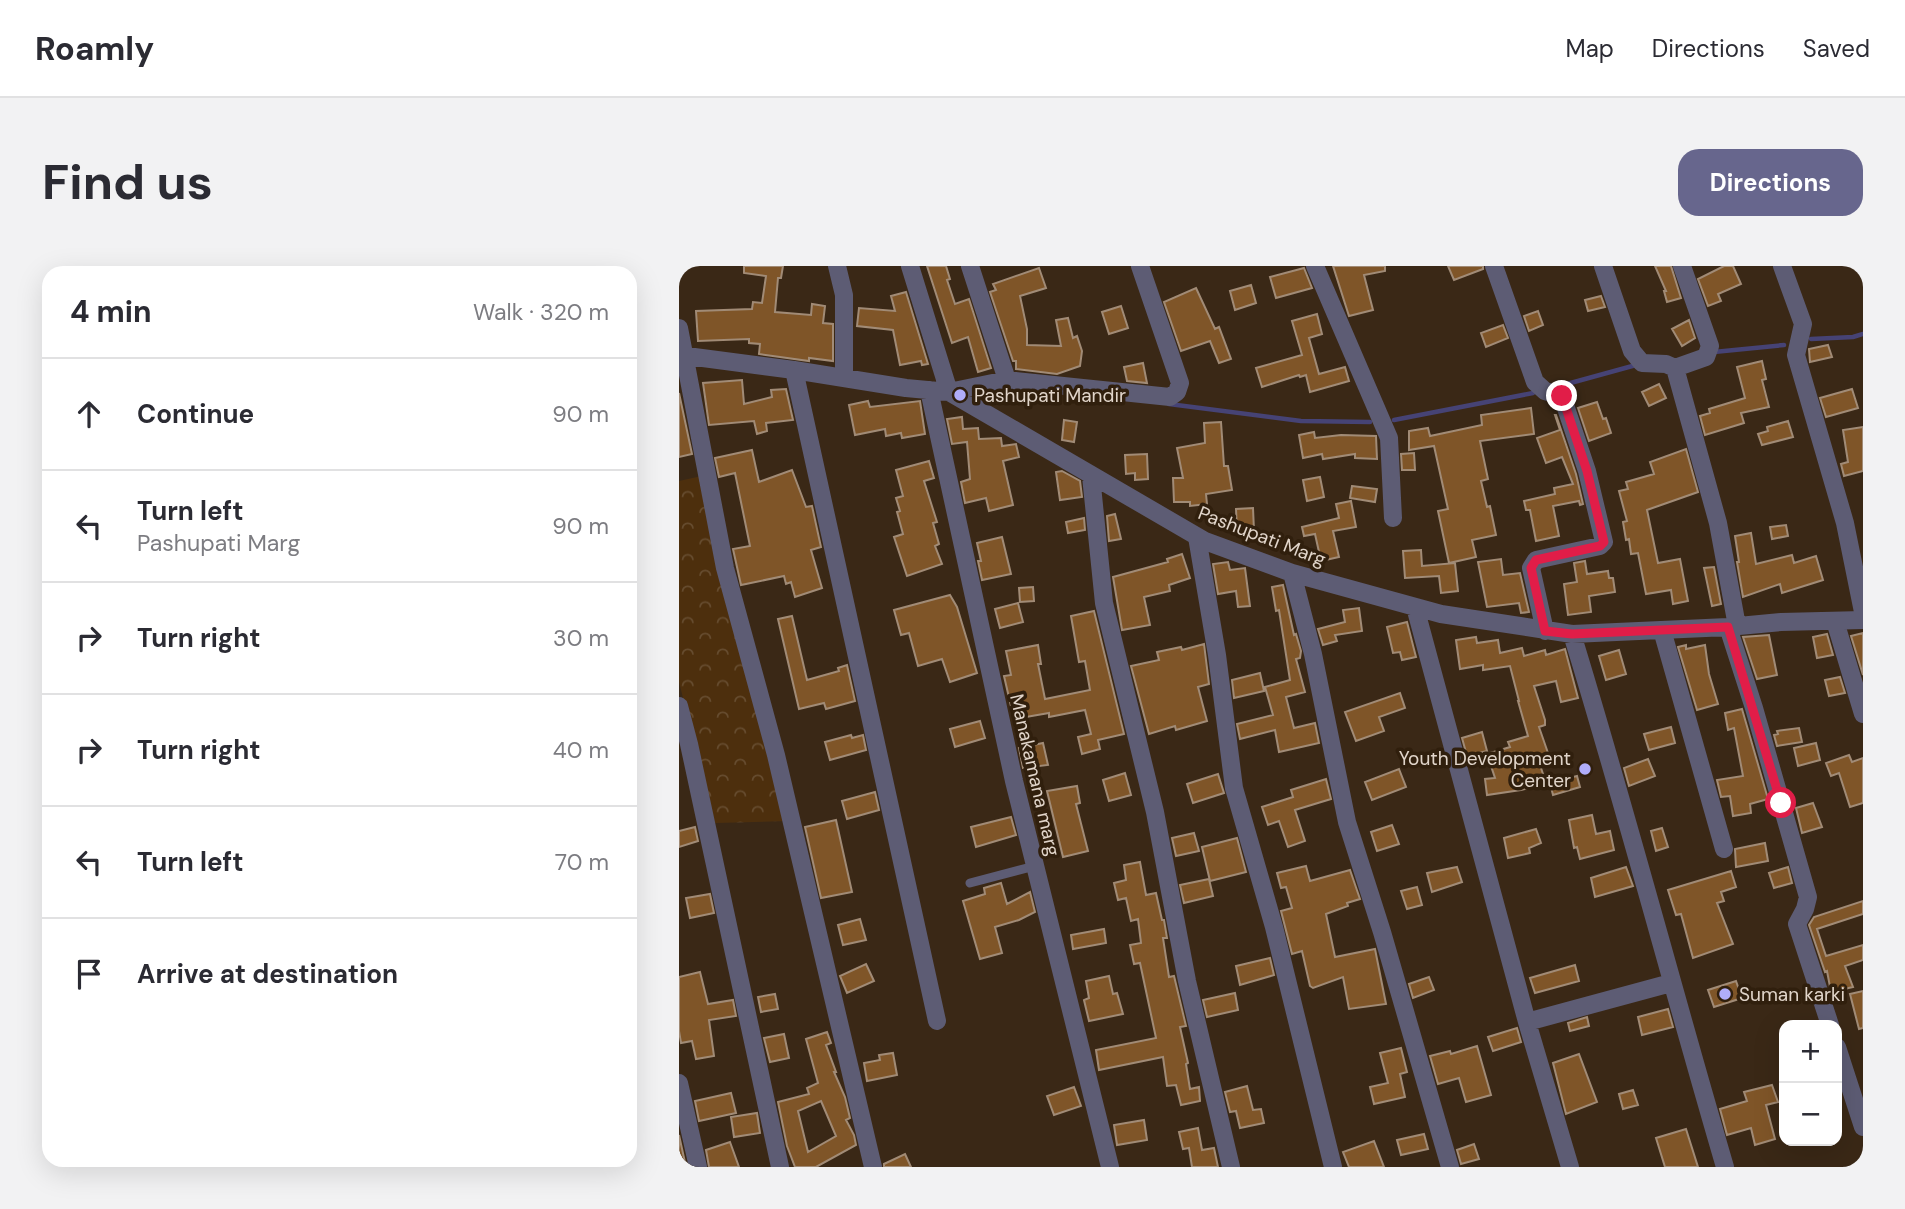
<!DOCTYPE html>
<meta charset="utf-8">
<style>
:root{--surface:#fff;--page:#f2f2f3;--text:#2b2b33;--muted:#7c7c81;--line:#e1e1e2;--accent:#67668d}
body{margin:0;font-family:"DM Sans",sans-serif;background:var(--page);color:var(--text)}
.controls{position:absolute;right:21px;bottom:21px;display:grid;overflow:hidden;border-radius:14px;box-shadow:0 7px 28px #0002}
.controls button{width:63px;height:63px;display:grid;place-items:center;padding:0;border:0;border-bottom:2px solid var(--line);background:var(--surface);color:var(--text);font:35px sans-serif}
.stop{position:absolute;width:21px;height:21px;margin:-16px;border:5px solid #e11d48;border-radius:50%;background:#fff}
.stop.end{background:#e11d48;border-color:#fff;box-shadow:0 2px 7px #0008}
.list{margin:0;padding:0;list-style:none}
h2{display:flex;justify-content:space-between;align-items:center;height:91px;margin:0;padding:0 28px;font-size:30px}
h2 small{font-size:23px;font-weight:400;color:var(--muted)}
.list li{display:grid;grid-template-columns:46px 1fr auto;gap:21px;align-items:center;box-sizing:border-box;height:112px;padding:0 28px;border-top:2px solid var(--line)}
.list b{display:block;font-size:26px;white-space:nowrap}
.list p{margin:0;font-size:23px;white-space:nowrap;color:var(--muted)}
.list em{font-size:23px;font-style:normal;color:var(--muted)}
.icon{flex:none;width:38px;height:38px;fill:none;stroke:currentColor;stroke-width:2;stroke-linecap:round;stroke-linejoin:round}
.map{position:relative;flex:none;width:1184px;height:901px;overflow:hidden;border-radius:21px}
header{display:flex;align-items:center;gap:42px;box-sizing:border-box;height:98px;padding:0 35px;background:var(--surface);border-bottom:2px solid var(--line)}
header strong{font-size:33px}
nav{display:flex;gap:38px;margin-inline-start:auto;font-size:24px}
.intro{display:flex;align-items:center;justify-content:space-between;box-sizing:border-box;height:168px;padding:0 42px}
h1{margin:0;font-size:49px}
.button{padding:18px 32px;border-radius:21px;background:var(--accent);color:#fff;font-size:24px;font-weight:700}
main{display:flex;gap:42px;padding:0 42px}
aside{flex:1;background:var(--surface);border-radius:21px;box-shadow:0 7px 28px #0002}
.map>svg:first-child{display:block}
</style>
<header>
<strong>Roamly</strong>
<nav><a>Map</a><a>Directions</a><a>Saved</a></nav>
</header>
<div class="intro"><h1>Find us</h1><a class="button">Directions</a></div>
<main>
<aside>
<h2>4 min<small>Walk · 320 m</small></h2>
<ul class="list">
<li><svg class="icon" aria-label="ahead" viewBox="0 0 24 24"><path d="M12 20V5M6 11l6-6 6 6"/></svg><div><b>Continue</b></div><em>90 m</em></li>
<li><svg class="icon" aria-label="left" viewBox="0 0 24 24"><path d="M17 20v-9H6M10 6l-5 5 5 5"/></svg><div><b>Turn left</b><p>Pashupati Marg</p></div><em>90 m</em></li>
<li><svg class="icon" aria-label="right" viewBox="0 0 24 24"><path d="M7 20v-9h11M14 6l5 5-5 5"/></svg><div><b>Turn right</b></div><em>30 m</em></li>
<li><svg class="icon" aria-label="right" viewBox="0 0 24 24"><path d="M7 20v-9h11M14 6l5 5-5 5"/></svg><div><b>Turn right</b></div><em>40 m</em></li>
<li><svg class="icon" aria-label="left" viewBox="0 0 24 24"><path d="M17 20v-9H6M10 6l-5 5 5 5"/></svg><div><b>Turn left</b></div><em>70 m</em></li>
<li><svg class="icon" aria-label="arrive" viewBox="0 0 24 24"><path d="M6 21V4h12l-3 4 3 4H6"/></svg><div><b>Arrive at destination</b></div></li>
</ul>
</aside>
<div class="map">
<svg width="1184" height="901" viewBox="0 0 1184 901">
<defs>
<pattern id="park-crowns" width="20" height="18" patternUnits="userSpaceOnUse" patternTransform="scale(1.75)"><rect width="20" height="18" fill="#4d2f0d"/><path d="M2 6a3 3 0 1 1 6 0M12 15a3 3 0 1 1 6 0" fill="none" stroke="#664c2f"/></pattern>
</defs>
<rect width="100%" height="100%" fill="#3a2816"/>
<path fill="url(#park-crowns)" d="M23,210l86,345 -73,2 -36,-141v-201z"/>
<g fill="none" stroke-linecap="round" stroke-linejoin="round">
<path stroke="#464375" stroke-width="4.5" d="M1132,73l42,-2 10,-3
M1035,86l70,-7
M877,121l80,-22
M490,138l132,17 69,1
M715,154l139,-27"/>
</g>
<path fill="#7f5528" stroke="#a18b76" stroke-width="2" fill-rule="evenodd" d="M65,0h39l-2,12h-3l-3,34 36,3 1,-11 13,2 -2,17 10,1v37l-24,-3v3l-50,-7 1,-10 -11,-1v-4l-51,2 -2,-30 56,-2 1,-7 9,1 4,-27 -22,-3z
M248,0h19l4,13 -3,1 8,24 14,-5 22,69 -13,4 -10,-35 -16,6z
M654,0h52v5l-21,4 9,35 -24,6z
M769,0h35v3l-29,11z
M976,0h16l10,32 -14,4 -3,-11h2z
M1045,0h9l8,18 -23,10 3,7 -13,5 -10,-27z
M360,2l7,20 -26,8 7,33v16l34,1 -5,-26 12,-2 5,20 4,-2 5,15 -2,15 -23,8 -41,-5v-8h-3l-23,-69 6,-2 -3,-6z
M625,2l8,20 -36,10 -6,-21z
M572,19l5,18 -21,7 -5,-19z
M517,22l19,41 4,-2 12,32 -12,4 -9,-22 -29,10 -17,-49z
M227,26l22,72 -6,1 -1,-4 -21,4 -7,-35 -36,-4 2,-18 36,3 -4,-15z
M922,30l4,11 -17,4 -3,-11z
M442,40l7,22 -19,6 -7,-22z
M859,45l5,14 -14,6 -5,-15z
M638,48l5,20 -13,4 10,36 26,-7 4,14 -39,11 -4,-17 -6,2 -1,-2 -37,12 -6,-19 46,-13 -10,-34z
M1010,54l6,18 -13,8 -10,-17z
M824,59l5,13 -22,9 -5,-14z
M1149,79l4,12 -22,5 -1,-13z
M1083,95l4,18 -4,1 7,27 -28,6 3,10 -39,12 -5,-19 10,-3 -1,-4 36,-11 -8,-31z
M464,97l4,20 -20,-2 -3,-14z
M63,114l2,24 28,-7 -1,-7 15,-1 7,31 -27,3 1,8 -10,3 -3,-13 -45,4 -6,-42z
M980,118l7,14 -17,8 -7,-14z
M1173,123l6,19 -32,9 -6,-19z
M0,127l13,61 -13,3z
M189,135l2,6 50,-6 5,33 -23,4 -1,-5 -15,3 -1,-7 -30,6 -6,-30z
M918,136l6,17 3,-1 5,15 -22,8 -11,-33z
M852,142l3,26 -54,7 8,38 -7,2 6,26 3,-1 6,29 -24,5 4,17 -27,6 -11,-52 10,-2 -14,-63 -25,4v-19l19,-3 2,8 52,-11 -1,-10z
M876,149h1l20,59 7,30 -3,1 -1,-4 -26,5 6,30 -23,5 -6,-31h-4l-2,-9 31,-7 -1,-6 19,-4 -11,-27 -16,6 -9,-25 23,-8z
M283,151l1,12 15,-1 1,11 22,-1 1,8 14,-2 3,13 -16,4 10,44 -24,6 -3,-13 -21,5 -4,-21 9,-3 -3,-37 -15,2 -5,-25z
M385,154l13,2 -3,20 -12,-2z
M1109,155l5,16 -31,8 -4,-11 10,-3 -1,-4z
M542,156l3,44h4l4,24 -26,4 1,10 -17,2v-4h-16l-1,-24h10l-6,-30 28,-5 -1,-20z
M1184,161v44l-19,5 -3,-12 7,-2 -5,-32z
M635,166l1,6 26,-3 35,1 1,23 -22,-1v-4l-32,5 -1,-5 -19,4 -4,-23z
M1007,183l12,43 -51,18 11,53 22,-4 8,42 -15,3 -2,-14 -25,4 -8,-41 -7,1 -2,-15 -3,1 -3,-18 4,-1 -8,-30 9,-2 -2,-7 28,-8 -4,-12z
M73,184l7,32 33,-12 14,37 6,-1 9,41 -10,3 11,38 -27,9 -4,-15 -5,2 -2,-8 -43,9 -8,-36 17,-3 -15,-73 -16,4 -4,-19z
M735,187l1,17h-13l-1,-16z
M468,188l1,25 -13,1v-7l-9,1 -1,-19z
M250,195l5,17 -10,3 13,41 -4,1 6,21 -4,2 7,18 -35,12 -13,-39 9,-3 -6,-22 3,-1 -4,-13 7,-2 -7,-26z
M383,205l18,10 2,16 -22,3 -4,-28z
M641,211l4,20 -17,4 -4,-21z
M673,220l25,3 -2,13 -25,-4z
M672,235l5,26 -23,4 6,26 -18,4 -6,-27 -11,2 -2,-9 37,-9 -3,-14z
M574,242l1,23 -17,1 -1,-23z
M436,248l6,25 -12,2 -2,-25z
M405,252l1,12 -17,3 -2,-11z
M1107,259l2,11 -16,3 -2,-12z
M1072,267l5,31 36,-9 2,8 22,-7 7,24 -41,13 -2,-9 -37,13 -6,-35h2l-4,-26z
M323,271l9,37 -29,6 -4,-19h3l-4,-18z
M742,284l1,16 33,-3 3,28 -17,2 -2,-17 -34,2 -2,-27z
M503,288l8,24 -21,7 1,6 -26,6 6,28 -28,5 -9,-53 55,-15 -1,-3z
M822,293l2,16 17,-2 9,39 -8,1 -2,-10 -32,4 -9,-45z
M906,295l2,13 21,-3 1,7h4l2,14 -26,4 2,16 -23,3 -4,-31 13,-2 -3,-19z
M549,296l2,8 15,-2 5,38 -12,1 -2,-16 -18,3 -5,-30z
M1035,301l7,37 -9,2 -8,-38z
M604,319l11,50 2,-1 5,17 -1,7 -4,1 9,33 -19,5 8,31 21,-5 4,20 -40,9 -4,-22 -35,9 -3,-15 36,-9 -8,-28 25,-7 -11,-70 -3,1 -4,-24z
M354,321l1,14 -14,1 -1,-14z
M271,329l7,12 20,66 -27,9 -8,-23 -24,7 -9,-33 -8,2 -7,-25z
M339,337l5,19 -23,6 -5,-19z
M680,342l3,23 -27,4 2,6 -14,4 -5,-16 27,-7 -2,-12z
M415,345l30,123 -26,6 2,9 -18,5 -4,-17 13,-3 -6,-24 -36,7v-4l-35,6 -10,-43 7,-1 -5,-24 32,-6 3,19h-3l7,35 45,-9 -5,-29 -6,1 -8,-46z
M113,350l15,64 32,-9 -1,-3 9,-3 8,36 -29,8 -2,-6 -25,6 -21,-90z
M728,356l9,35 -14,3 -2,-8 -7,1 -6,-26z
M1184,367v42l-12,-39z
M1148,368l6,21 -16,3 -4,-21z
M1090,369l8,40 -20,4 -14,-42z
M797,371l1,6 21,-3 2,13 22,-5 2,8 21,-6 1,5 19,-6 13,49 -17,4 -5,-21 -22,5 11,34v5l-6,2 9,26 -11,3 9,27 -25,7 -34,5 -2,-16 10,-1 -8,-24 23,-7 -2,-5 20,-6 -10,-35h1l-9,-35 -27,4v-5l-23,4 -4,-29z
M525,378l5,40 -11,3 9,34 -31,9 -1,-4 -26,8 -18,-68 28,-6 -2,-8 24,-5 1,3z
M1007,379v4l19,-4 4,29 9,30 -21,6 -19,-63z
M940,384l7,24 -20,6 -7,-24z
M581,407l4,18 -30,7 -2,-18z
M1161,411l5,16 -16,3 -4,-16z
M721,427l5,15 -26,9 5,14 -28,10 -11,-29z
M1063,443l26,90 -18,5 1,9 -18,3 -3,-20 -9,1 -4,-17 26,-4 -9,-48 -6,2 -3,-17z
M301,455l5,17 -30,9 -5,-18z
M992,461l4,16 -26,7 -5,-16z
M1120,462l3,14 -25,4 -3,-11 4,-1 -1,-3z
M803,466l5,19 -20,5 -5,-18z
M172,469l1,3 11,-3 3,15 -36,10 -5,-18z
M364,477l5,22 -25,3 -4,-20z
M1137,477l4,17 -22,6 -4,-18z
M1170,489l3,7 11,-4v45l-13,4 -11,-34 -8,3 -5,-13z
M969,493l7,17 -26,10 -5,-18z
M720,503l7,18 -34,13 -7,-18z
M446,507l6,22 -22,6 -6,-21z
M539,508l6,19 -31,10 -6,-19z
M898,510l3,11 -27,8 -3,-12z
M647,513l5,20 -36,11 10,31 -17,6 -9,-26 -11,4 -6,-18 31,-10 -2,-7z
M398,520l3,17 -4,1 12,47 -25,6 -16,-66z
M196,526l4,18 -32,9 -5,-18z
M1134,537l9,24 -20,6 -6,-25z
M913,549l4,19 14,-3 4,19 -34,9 -3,-12 -3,1 -5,-28z
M332,551l5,18 -40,12 -5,-20z
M157,554l16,72 -31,6 -16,-71z
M713,559l7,19 -22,7 -6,-19z
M16,561l3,14 -19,6v-16z
M983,562l6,19 -12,4 -5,-20z
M857,563l5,14 -12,5 1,5 -22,5 -4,-20z
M515,567l5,18 -23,5 -4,-18z
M558,572l9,34 -36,9 -8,-34z
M1086,577l3,18 -32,6 -1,-18z
M461,596l6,33 10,-2 6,27h2l3,18h-4l6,39 5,-1 12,50 -6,1 8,36 -2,1 4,25 9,-2 1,14 -19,4 -5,-20 -9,1 -4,-29 -64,13 -3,-20 60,-12 -16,-75 -6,1 -4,-19 11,-2 -3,-24 -7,2 -5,-23 -8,2 -4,-17 12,-3 -2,-15z
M627,600l4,15 40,-11 10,29 -13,4 1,3 -22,8 9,43 40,-8 11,55 -37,5 -6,-32 -30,11 -3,-2 -8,-35 -10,3 -11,-43 11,-3 -6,-21 -5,1 -4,-15z
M778,601l5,15 -30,10 -5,-19z
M947,601l7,19 -38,11 -4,-19z
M1109,601l4,16 -18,5 -5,-15z
M1052,605l5,16 -15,5 3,9 -7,2 16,41 -40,14 -12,-44 -5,1 -8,-25z
M530,613l4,17 -29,7 -4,-18z
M322,617l6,21 23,-12 5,20 -16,8 -24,7 7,26 -22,6 -17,-58 22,-7 -1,-6z
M738,621l5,18 -15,4 -6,-18z
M31,628l4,19 -24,5 -4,-20z
M1184,635v13l-46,15 9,27 37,-11v15l-18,6 8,21 -22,5 -4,-21 -2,1 -16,-47 5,-8z
M181,653l6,21 -23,5 -5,-20z
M425,663l2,14 -33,6 -2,-14z
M591,692l4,17 -34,10 -4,-19z
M187,698l8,17 -27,12 -7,-17z
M896,699l4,16 -44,12 -5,-15z
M21,706l8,32 25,-4 3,16 -27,4 5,36 -18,3 -4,-18 -11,2 -2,-12v-54z
M430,710l4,18 4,-1 6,21 -34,7 -5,-21 5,-2 -3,-17z
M750,711l5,13 -21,8 -4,-14z
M1057,715l6,17 -28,9 -6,-17z
M1184,725v37l-4,1 -9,-35z
M556,727l3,17 -31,7 -4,-17z
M96,728l3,15 -17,3 -3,-15z
M989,743l5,18 -31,8 -4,-18z
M908,751l2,9 -19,5 -2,-8z
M838,762l4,14 -28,9 -5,-14z
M148,766l4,11 -5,2 10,27h-2l11,25 5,21 -4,2 8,15 2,10 -40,22h-21l-8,-21 -9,-44 31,-8 -2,-6 11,-5 -12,-44zM142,835l15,35 -28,16 -10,-41z
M105,768l5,24 -19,4 -6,-24z
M798,780l14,49 -25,7 -7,-24 -21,6 -8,-28 20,-5 1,3z
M722,782l6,24 -7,2 5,23 -31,7 -4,-17 18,-4 -8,-30z
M214,787l4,22 -30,6 -3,-18 16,-3 -1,-5z
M900,788l18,48 -31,12 -13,-51z
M1093,819l6,17 -12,3 9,34 -20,6 -4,-17 -24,7 -7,-26 27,-8 -3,-9z
M568,820l6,24 8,-1 3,14 -24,5 -4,-17 -6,1 -5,-20z
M395,821l7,19 -27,9 -7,-19z
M954,824l5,15 -15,4 -4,-15z
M52,827l5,20 -37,8 -4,-20z
M78,847l3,20 -26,4 -3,-20z
M465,854l3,20 -30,5 -3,-20z
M519,862l4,22 12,-2 4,19h-26l-3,-19 -6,1 -4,-17z
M1007,863l12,38h-33l-9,-29z
M745,868l4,15 -27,6 -4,-15z
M0,869l7,32h-7z
M695,875l10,26h-35l-6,-15z
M51,876l9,25h-30l-3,-17z
M795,878l5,15 -18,5 -4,-14z
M226,888l6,13h-27v-3z"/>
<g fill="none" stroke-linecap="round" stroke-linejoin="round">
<path stroke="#5d5c74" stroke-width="9" d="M291,617l65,-17"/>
<path stroke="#5d5c74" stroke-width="18" d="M158,0l7,29v82
M231,0l39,126 58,-12 163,17 7,-5 3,-9 -40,-117
M291,0l37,114
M636,0l74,172 4,80
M815,0l41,116 10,9 17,5 25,75 17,71 -4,4 -64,14 -5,8 14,63
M924,0l29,85 10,12 24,1 9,4 43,155 19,103
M1103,0l21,58 -7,31 49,168 18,89
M0,62l46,240 51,187 97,412
M0,89l115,15 112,18 43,4 256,149 87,32 149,41 131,20 156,-7 53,-5 82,-2
M996,102l31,-11 4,-11 -28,-80
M115,104l143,651
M250,124l85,391 96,386
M412,210l13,127 51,209 32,169 44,186
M518,271l20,118 17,133 40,139 59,240
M613,307l21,81 34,168 35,110 68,235
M736,341l112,415 43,145
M1156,355l28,93
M1049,361l26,81 54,189 -3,12 -8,15 33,101
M983,364l62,219
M893,368c54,176 101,356 153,533
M0,440l10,38 91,423
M848,756l144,-39
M1158,781l26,80
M0,817l19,84"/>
</g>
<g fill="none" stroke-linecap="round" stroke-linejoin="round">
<path stroke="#e11d48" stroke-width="9" d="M883,130l25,75 17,71 -4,4 -64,14 -5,8 14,63 27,3 156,-7 53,176"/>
</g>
<g fill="#b0adfa" stroke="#301f0d" stroke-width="2.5">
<circle cx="281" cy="129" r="7"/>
<circle cx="906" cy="503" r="7"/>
<circle cx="1046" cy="728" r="7"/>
</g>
<g text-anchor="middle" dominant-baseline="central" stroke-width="7" stroke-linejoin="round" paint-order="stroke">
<g font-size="19" fill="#e1d5ca" stroke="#301f0d" text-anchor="start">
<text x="295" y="129">Pashupati Mandir</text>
<text x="892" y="492" text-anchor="end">Youth Development<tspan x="892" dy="22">Center</tspan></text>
<text x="1060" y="728">Suman karki</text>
</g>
<g font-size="19" fill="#e1d5ca" stroke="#301f0d">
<text transform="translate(583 270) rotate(21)">Pashupati Marg</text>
<text transform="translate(356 509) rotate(77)">Manakamana marg</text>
</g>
</g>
</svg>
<div class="controls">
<button>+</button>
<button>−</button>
</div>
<div class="stop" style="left:1102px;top:537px"></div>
<div class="stop end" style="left:883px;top:130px"></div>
</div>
</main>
